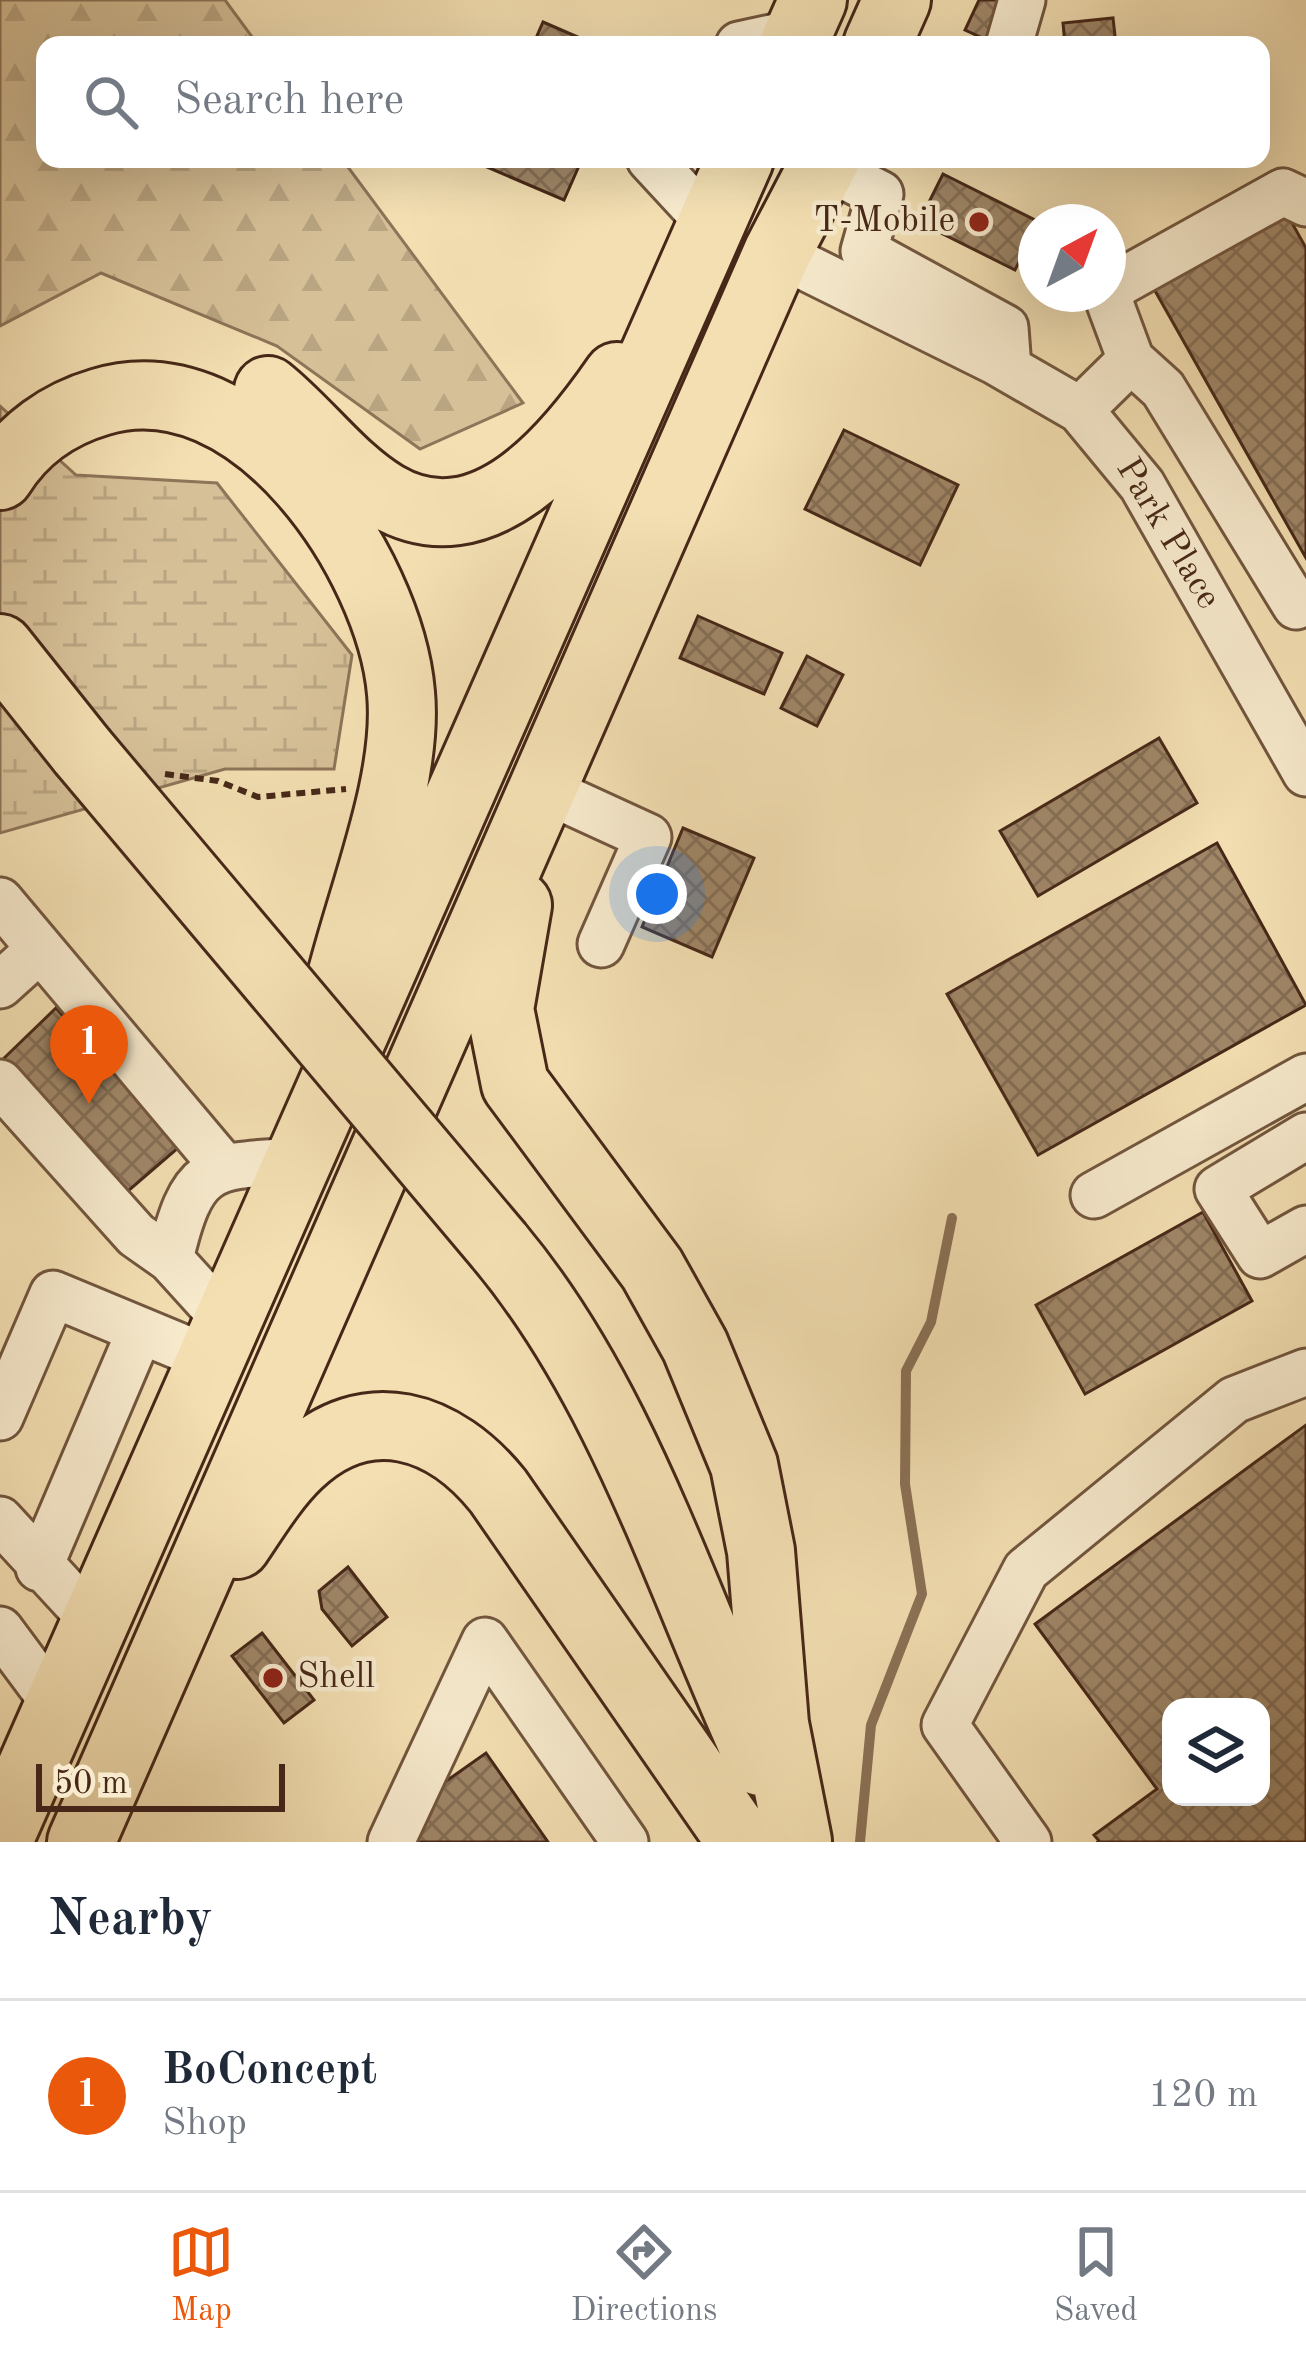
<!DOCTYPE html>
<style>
:root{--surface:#fff;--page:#f6f6f7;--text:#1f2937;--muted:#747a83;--line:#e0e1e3;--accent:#ea580c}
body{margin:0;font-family:"Old Standard TT",serif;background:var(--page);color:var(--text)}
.controls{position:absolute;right:36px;bottom:36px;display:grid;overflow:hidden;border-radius:24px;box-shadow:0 12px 48px #0002}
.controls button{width:108px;height:108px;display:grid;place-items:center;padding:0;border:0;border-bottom:3px solid var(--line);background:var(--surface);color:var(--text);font:60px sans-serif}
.compass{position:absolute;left:1018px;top:204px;width:108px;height:108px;border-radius:50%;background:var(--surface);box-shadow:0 12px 48px #0002;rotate:41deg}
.scale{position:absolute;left:36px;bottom:30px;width:249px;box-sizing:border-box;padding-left:12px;border:6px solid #472818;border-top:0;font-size:33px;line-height:42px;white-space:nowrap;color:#472818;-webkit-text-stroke:9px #f7eacd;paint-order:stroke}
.you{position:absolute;left:657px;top:894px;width:42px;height:42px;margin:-30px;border:9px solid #fff;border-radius:50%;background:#1a73e8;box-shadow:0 0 0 18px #1a73e833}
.badge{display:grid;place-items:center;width:78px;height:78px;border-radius:50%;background:var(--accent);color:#fff;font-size:39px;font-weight:700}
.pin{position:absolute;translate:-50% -99px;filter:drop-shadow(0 3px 6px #0008)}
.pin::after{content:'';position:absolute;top:63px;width:42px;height:36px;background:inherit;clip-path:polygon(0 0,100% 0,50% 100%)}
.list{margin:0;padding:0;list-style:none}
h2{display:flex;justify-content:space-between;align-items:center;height:156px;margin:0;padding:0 48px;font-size:51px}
h2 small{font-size:39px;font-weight:400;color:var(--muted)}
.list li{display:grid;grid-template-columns:78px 1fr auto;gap:36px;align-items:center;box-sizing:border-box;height:192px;padding:0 48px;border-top:3px solid var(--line)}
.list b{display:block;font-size:45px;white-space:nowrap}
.list p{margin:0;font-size:39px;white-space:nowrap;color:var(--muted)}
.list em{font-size:39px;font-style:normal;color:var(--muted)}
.icon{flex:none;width:66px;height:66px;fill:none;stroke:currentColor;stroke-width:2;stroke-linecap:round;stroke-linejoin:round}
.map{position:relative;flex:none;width:1306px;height:1842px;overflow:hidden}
.search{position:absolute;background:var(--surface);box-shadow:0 12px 48px #0002;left:36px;right:36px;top:36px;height:132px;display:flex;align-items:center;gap:30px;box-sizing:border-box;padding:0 42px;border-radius:24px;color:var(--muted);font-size:45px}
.sheet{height:348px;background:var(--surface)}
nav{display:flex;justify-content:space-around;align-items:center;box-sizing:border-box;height:168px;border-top:3px solid var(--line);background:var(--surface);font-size:33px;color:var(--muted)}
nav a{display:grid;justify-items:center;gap:6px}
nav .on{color:var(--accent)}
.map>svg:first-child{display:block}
</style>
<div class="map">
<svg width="1306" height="1842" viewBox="0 0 1306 1842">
<defs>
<pattern id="forest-firs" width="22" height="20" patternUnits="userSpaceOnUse" patternTransform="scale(3)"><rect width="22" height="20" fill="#d6c098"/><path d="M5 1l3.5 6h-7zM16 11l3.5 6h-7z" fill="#b9a582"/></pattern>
<pattern id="wetland-marsh" width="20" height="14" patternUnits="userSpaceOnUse" patternTransform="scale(3)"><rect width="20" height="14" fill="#d6c098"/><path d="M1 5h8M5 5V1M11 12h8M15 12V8" fill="none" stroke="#b9a582"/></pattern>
<pattern id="building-cross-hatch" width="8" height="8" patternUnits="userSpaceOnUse" patternTransform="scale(3)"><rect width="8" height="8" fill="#a08768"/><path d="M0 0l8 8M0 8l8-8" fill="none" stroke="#846e55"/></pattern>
</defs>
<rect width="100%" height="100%" fill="#f3dfb2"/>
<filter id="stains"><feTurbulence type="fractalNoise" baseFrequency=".00167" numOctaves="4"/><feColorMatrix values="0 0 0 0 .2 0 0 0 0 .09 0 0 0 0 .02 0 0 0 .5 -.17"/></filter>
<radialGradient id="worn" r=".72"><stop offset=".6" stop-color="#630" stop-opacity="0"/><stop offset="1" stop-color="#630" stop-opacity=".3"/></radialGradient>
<path fill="url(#forest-firs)" stroke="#8e7458" stroke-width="3" d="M0,0h225l33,45h-213v114h297l181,244 -103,46 -143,-103 -176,-73 -101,53z"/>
<path fill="url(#wetland-marsh)" stroke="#8e7458" stroke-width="3" d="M0,406l76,69 141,8 135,172 -18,114h-109l-225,64z"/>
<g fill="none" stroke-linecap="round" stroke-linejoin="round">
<path stroke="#8b7155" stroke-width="10" d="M860,1842l11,-117 51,-131 -17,-110 1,-113 25,-49 21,-104"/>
</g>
<path fill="url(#building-cross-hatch)" stroke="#472818" stroke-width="3" fill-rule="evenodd" d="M979,0h41l-22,45 -33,-15z
M1113,18l3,27h-51l-2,-22z
M543,22l53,23h-63z
M483,159h99l-18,41 -84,-36z
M943,174l96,48 -24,48 -96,-48z
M1287,214l19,34v310l-152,-269z
M844,430l114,55 -38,80 -115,-56z
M698,616l84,37 -18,41 -84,-36z
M807,656l36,19 -26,51 -36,-18z
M1159,738l38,65 -159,93 -38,-65z
M683,828l71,30 -42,99 -70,-30z
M1217,843l89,162 -268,150 -91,-161z
M56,1008l123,139 -59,51 -120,-136z
M1203,1212l49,89 -167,93 -49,-89z
M1306,1425v417h-206l-6,-7 63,-46 -122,-165zM1171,1707h90v90h-90z
M348,1567l39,50 -35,29 -30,-37 -3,-18z
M262,1633l52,67 -30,23 -52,-67z
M486,1753l62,89h-133l27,-58z"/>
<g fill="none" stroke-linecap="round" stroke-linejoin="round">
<g stroke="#72563e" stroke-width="51">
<path id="minor" d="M739,45l60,-13
M1009,45l13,-45
M650,159l60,65
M823,165l57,29 -16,57 141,77 3,40
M777,253l218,108 85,49 62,75 164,288
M1131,360l32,29 133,217
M1080,410l51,-50 -23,-62 11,-15 164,-91 23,11
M541,788l107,49 -47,107
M0,901l222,264
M0,985l40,-36
M0,1083l136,152 34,24
M1306,1136l-88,53 42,66 46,-26
M1094,1195l212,-118
M228,1323l-58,-64c23,-97 39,-93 130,-98
M0,1417l53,-123 159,66
M0,1520l95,103
M39,1568l101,-237
M0,1630l58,78
M391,1842l94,-201 140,201
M1028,1842l-83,-117 81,-155 208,-170 72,-28"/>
</g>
<g stroke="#472818" stroke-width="72">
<path id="highway" d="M793,45l20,-45
M877,45l20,-45
M268,390c40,32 74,80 118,106 97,57 182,-49 231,-120
M0,476c23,-37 59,-62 100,-74 150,-46 290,161 301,291 9,95 -50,225 -69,321
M0,648l82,103
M518,905l-18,104 15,75 137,185 43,77 49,119 17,86 14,173 23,117
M499,1246c124,148 181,343 261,516
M237,1545c19,-28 37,-58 61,-81 69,-66 147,-39 200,27l243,351
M0,1838l740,-1679
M81,1842l696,-1589 49,-94"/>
</g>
<path stroke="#472818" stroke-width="6" stroke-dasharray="9 6" stroke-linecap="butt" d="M165,774l53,7 40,16 88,-8
M1099,1842v-1"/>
<use href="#minor" stroke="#f7eacd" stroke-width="45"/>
<use href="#highway" stroke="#f3dfb2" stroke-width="66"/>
<g stroke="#472818" stroke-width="72" stroke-linecap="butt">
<path id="highway-bridge" d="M82,751l417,495"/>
</g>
<use href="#highway-bridge" stroke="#f3dfb2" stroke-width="66"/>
</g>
<g fill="#8f2418" stroke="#f7eacd" stroke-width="4.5">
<circle cx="979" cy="222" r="12"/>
<circle cx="273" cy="1678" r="12"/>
</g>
<g text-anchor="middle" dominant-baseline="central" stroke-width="9" stroke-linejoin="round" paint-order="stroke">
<g font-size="36" fill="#472818" stroke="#f7eacd" text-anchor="end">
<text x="955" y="222">T-Mobile</text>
<text x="297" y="1678" text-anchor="start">Shell</text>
</g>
<g font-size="36" fill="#472818" stroke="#f7eacd">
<text transform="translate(1167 534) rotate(59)">Park Place</text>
</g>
</g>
<rect width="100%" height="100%" filter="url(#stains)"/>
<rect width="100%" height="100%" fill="url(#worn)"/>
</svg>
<div class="controls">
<button><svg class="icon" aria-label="layers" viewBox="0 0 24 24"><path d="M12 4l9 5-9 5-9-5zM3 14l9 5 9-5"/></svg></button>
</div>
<svg class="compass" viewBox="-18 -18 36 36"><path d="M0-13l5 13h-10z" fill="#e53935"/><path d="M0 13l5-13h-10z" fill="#747a83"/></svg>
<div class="scale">50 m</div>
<div class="you"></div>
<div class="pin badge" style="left:89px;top:1104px">1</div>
<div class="search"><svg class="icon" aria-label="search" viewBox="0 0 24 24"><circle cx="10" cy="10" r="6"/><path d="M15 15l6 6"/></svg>Search here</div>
</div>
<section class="sheet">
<h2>Nearby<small></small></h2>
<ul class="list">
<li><span class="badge">1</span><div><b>BoConcept</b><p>Shop</p></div><em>120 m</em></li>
</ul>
</section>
<nav>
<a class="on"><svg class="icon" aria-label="map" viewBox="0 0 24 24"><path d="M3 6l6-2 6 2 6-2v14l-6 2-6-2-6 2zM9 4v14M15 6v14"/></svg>Map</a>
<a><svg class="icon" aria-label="directions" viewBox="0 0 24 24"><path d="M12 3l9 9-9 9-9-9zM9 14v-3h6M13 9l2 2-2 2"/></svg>Directions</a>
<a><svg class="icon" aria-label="saved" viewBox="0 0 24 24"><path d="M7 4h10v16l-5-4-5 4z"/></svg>Saved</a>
</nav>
